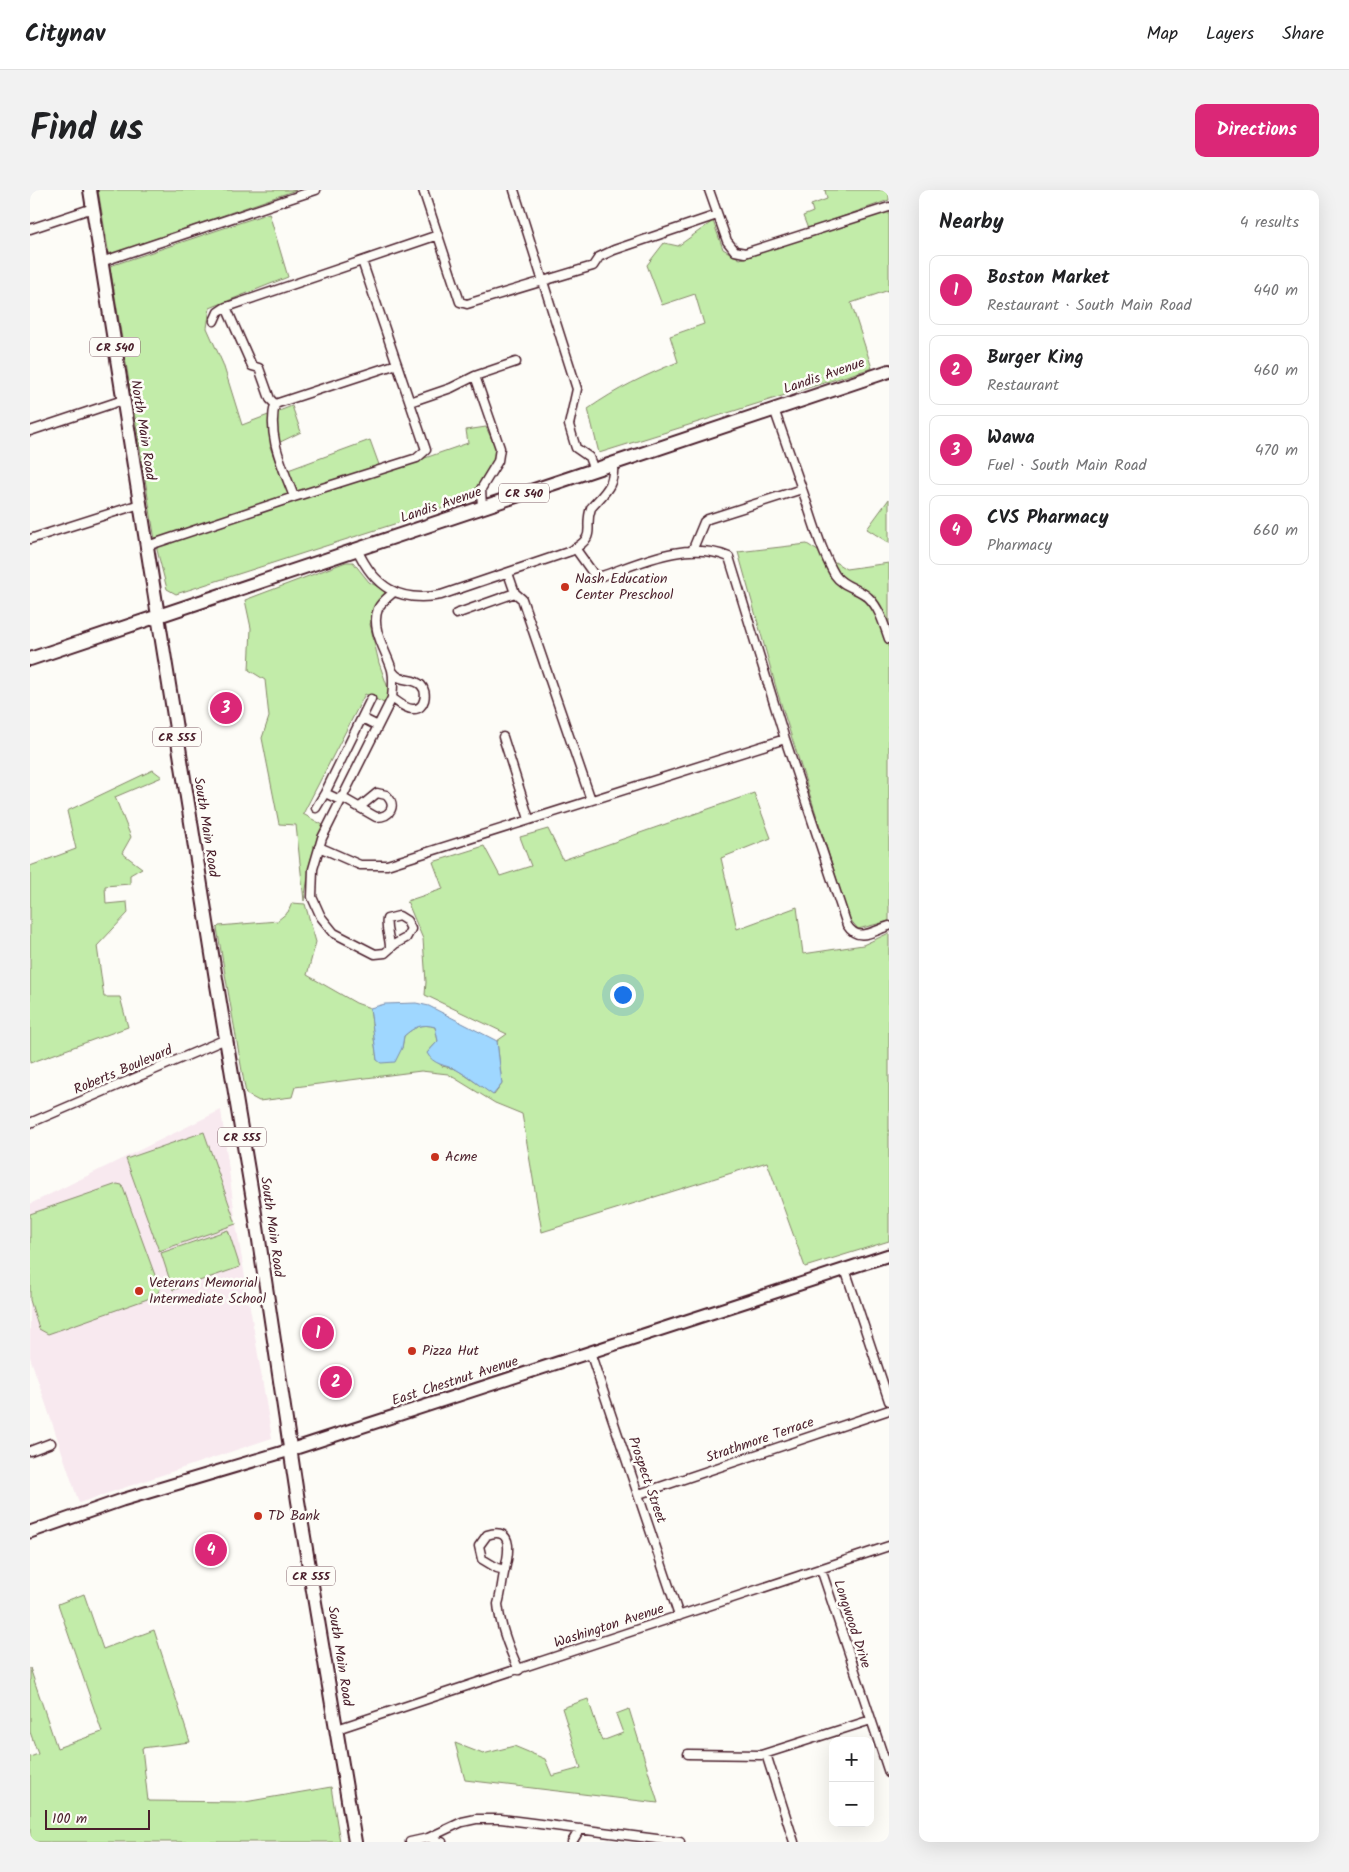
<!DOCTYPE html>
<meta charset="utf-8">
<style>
:root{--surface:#fff;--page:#f2f2f2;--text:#202124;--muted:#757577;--line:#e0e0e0;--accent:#db2777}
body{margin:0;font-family:Kalam,sans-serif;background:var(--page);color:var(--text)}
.controls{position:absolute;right:15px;bottom:15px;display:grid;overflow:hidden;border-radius:10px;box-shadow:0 5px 20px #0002}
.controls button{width:45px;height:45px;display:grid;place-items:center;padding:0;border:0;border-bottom:1px solid var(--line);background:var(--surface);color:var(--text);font:25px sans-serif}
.scale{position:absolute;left:15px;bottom:12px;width:105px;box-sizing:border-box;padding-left:5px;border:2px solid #4a1f2b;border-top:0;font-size:14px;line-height:18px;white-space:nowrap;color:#4a1f2b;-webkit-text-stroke:4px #fdfcf7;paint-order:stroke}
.you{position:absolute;left:592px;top:804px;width:18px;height:18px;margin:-12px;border:4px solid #fff;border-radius:50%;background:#1a73e8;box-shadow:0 0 0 8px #1a73e833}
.badge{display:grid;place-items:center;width:32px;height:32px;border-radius:50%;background:var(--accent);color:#fff;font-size:16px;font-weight:700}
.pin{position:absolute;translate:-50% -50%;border:2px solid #fff;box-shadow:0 1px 5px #0006}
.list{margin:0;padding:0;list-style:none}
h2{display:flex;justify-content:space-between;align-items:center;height:65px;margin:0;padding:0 20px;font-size:21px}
h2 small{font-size:16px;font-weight:400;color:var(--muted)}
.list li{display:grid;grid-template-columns:32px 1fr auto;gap:15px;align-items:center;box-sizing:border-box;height:70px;margin:0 10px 10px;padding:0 10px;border:1px solid var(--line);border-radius:10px}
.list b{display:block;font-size:19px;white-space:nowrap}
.list p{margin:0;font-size:16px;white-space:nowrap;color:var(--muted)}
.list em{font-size:16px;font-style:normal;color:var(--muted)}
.map{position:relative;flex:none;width:859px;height:1652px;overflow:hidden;border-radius:10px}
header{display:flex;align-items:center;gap:30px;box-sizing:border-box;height:70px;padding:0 25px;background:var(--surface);border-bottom:1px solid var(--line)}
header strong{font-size:24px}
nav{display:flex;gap:28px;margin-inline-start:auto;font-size:18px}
.intro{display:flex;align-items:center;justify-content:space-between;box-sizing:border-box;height:120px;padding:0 30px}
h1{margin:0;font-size:35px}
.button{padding:12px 22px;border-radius:10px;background:var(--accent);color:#fff;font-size:18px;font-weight:700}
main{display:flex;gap:30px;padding:0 30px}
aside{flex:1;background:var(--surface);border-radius:10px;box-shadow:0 5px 20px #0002}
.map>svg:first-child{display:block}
</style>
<header>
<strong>Citynav</strong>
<nav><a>Map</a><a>Layers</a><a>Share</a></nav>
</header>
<div class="intro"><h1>Find us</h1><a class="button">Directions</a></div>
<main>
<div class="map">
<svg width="859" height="1652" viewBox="0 0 859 1652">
<rect width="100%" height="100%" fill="#fdfcf7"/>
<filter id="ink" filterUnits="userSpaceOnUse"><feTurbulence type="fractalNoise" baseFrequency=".02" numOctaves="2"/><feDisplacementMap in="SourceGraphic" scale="10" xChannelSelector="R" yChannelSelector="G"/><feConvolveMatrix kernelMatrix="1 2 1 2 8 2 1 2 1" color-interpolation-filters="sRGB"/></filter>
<g filter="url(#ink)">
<path fill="#f8e9ef" d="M191,920l15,114 36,214 -193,65 -49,-146v-153z"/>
<path fill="#c2eca9" stroke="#86866a" d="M68,0h198l-187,65z
M795,0h64v10l-81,29 -5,-13 10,-4 -2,-7 16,-6z
M859,19v81l-38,13 21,65 -273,85 -11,-44c28,-20 58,-34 90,-47l-8,-26 34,-12 -9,-30 -33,11 -15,-40 17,-22 14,3 35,-25 10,28 17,10z
M239,23l19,64 -78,31 -3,20 16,36 19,61 50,-19 9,26 -31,15 10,26 90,-33 12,33 86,-30 -2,-13 20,-3 12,26 -17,27 -5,13 -7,7 -293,94 -9,-5 -11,-43 -46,-280z
M859,309v44l-22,-14z
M777,354l39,25 43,-6v358l-31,8 -9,-11 -72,-227 -39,-139z
M316,372h7l16,20 15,8 1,5 -15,29 9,39 10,28 -3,13 -21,-10 -62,120 20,11 1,2 -13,32 -7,42 -8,-76 -17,-1 -17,-86 7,-21 -4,-37 -16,-10 2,-42 -6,-28z
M123,580l9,7 -47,20 16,40 -9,16 20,15 -12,7v9l-25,2 1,18 21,-2 1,11 -31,33 7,51h16l8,30 -98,36v-197l46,-17 -9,-38z
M724,603l17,45 -50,20 16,71 60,-22 6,47 60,-9 26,-12v308l-84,26 -38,-105 -225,70 -20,-118 -27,-11 -47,-29 -27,-3 -126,16 -3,10 -33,4 -13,-7 -29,-166 2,-2 58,-5 11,-9 4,-9 13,1 11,38 -9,33 49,28 14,5 7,52 25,-12 2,-12c10,-9 18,-13 31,-9l3,14 -11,12 15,13 14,3 38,26 8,-11 -5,-43 10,-7 -82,-39 1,-13 -3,-43 -16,-38 36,-12 -10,-27 51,-16 16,30 31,-10 -11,-29 28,-8 15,31z
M174,942l32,92 -77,27 -33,-92z
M87,994l5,1 38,104 -4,7 -108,38 -9,-5 -9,-29v-86z
M198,1040l12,37 -67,23 -12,-37z
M54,1404l19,55 51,-19 36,112 -48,6 6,53 97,1 86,-15 9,55h-310v-85l8,-3 -8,-22v-64l27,80 45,-16 -44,-128z
M558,1509l14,42 21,-8 -7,-19 13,-5 29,94 -193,-23 -10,-37 28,11 31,-8 31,13 7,17 29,-8 -19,-60z"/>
<path fill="#9fd7ff" stroke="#7d8daa" d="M386,813l13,3 68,35 5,43 -9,11c-12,-8 -23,-18 -36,-25 -11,-5 -24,-5 -30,-17l11,-12 -3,-14c-13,-4 -21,0 -31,9l-2,12 -7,14 -14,1 -4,-3 -7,-52 15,-4z"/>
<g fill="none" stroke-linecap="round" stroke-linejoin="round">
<g stroke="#4a1f2b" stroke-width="11">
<path id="street" d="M393,0l37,112 7,2 126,-38 6,-9 15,-7 103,-35
M484,0l63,199 -8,36 6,20 1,3 13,9 5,13
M679,0l18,51 8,10 10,2 144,-46
M0,39l63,-21
M71,72l215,-72
M196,117l26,59 7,2 11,31 5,5c-8,33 8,63 19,93l123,-39 9,-8 -64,-189
M184,131l4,-9 6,-4 214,-73
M380,212l41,-14 24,-12
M245,214l122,-40
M0,241l93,-31
M772,299c10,28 18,60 33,86 8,12 24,13 34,23 11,11 15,27 20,41
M452,317l-1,-18 17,-28 2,-13 -25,-72 41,-14
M0,349l110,-35
M117,356l147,-49
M545,358l20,28h7c40,-14 85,-36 127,-19l56,182 62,186c11,18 26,6 42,1
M327,359c17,38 42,54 84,46l130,-44c28,-16 12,-21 20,-43 14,-16 24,-22 22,-45
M662,361l12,-29 4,-3 94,-30 -28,-80
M485,403l7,6 69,201
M426,424l59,-21 -7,-20
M362,508c6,4 13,11 21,11 12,1 15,-17 8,-24 -8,-8 -21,-2 -28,-13
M332,528l16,8
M473,547l26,82
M295,603l46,-94
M311,607l35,20c15,0 21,-12 10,-22l-9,-2 -17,14
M286,618l9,-15 15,7
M289,657l41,18h27l398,-126
M360,757c0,-9 -5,-19 -3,-28l12,-3 8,5 4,8 -5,9 -11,6 -10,9 -10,1 -41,-21 -13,-16 -9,-20 1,-28 9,-31 70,-140c1,-9 2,-19 0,-28 -5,-18 -22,-41 -14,-61 3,-7 10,-12 16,-17
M0,933l196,-84
M815,1079l44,132
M560,1162l89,264
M0,1261l21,-8
M609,1304l250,-84
M791,1379l68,204
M475,1380l-8,-2 -15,-9 -3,-13 8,-11c29,-10 21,23 17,38 -2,10 -3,21 -6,31 2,23 11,45 21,66
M307,1539l552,-183
M658,1564l73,1 110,-35
M736,1564l28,88
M398,1648l14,4
M380,1652l18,-4 34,-16 14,-3h25l179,23
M542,1652l8,-13"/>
</g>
<g stroke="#4a1f2b" stroke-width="15">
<path id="secondary" d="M0,1342l92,-32 168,-50 599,-195"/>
</g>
<g stroke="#4a1f2b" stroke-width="16">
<path id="primary" d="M60,0l126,789 37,221 45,301 57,341
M0,469l859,-288"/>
</g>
<use href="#street" stroke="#fdfcf7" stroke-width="8"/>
<use href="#secondary" stroke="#fdfcf7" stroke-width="11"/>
<use href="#primary" stroke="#fdfcf7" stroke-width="12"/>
</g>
</g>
<g fill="#c8321e" stroke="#fdfcf7" stroke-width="2">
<circle cx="535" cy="397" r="5"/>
<circle cx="405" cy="967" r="5"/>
<circle cx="109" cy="1101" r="5"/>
<circle cx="382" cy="1161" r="5"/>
<circle cx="228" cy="1326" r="5"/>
</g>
<g text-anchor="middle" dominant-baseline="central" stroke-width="5" stroke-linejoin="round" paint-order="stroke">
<g fill="#fdfcf7" stroke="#806168" stroke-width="1">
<rect x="60" y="147.5" width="50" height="19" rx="4"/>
<rect x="469" y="293.5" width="50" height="19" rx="4"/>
<rect x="123" y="537.5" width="48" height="19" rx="4"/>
<rect x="188" y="937.5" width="48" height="19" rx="4"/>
<rect x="257" y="1376.5" width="48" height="19" rx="4"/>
</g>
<g font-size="12" font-weight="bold" fill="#4a1f2b">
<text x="85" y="157">CR 540</text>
<text x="494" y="303">CR 540</text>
<text x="147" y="547">CR 555</text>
<text x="212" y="947">CR 555</text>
<text x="281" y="1386">CR 555</text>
</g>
<g font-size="14" fill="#4a1f2b" stroke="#fdfcf7">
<text transform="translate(794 186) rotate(-19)">Landis Avenue</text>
<text transform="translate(113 240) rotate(81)">North Main Road</text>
<text transform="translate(411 315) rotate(-19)">Landis Avenue</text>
<text transform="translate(176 637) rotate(81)">South Main Road</text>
<text transform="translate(93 880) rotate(-23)">Roberts Boulevard</text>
<text transform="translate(242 1037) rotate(82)">South Main Road</text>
<text transform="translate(425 1191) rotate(-18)">East Chestnut Avenue</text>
<text transform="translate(730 1250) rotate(-19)">Strathmore Terrace</text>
<text transform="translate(617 1290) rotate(71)">Prospect Street</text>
<text transform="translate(822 1434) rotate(72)">Longwood Drive</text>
<text transform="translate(579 1436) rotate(-18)">Washington Avenue</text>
<text transform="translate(310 1466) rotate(81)">South Main Road</text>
</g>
<g font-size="14" fill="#4a1f2b" stroke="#fdfcf7" text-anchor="start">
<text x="545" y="389">Nash Education<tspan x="545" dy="16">Center Preschool</tspan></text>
<text x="415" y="967">Acme</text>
<text x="119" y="1093">Veterans Memorial<tspan x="119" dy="16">Intermediate School</tspan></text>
<text x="392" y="1161">Pizza Hut</text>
<text x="238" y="1326">TD Bank</text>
</g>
</g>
</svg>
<div class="controls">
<button>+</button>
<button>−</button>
</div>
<div class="scale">100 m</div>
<div class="you"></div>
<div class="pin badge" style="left:288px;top:1143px">1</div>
<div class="pin badge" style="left:306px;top:1192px">2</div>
<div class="pin badge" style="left:196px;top:518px">3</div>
<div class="pin badge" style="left:181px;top:1360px">4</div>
</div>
<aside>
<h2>Nearby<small>4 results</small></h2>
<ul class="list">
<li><span class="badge">1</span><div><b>Boston Market</b><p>Restaurant · South Main Road</p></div><em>440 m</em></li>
<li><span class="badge">2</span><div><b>Burger King</b><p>Restaurant</p></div><em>460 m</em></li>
<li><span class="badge">3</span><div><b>Wawa</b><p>Fuel · South Main Road</p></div><em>470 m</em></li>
<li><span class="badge">4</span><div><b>CVS Pharmacy</b><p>Pharmacy</p></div><em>660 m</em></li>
</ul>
</aside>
</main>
